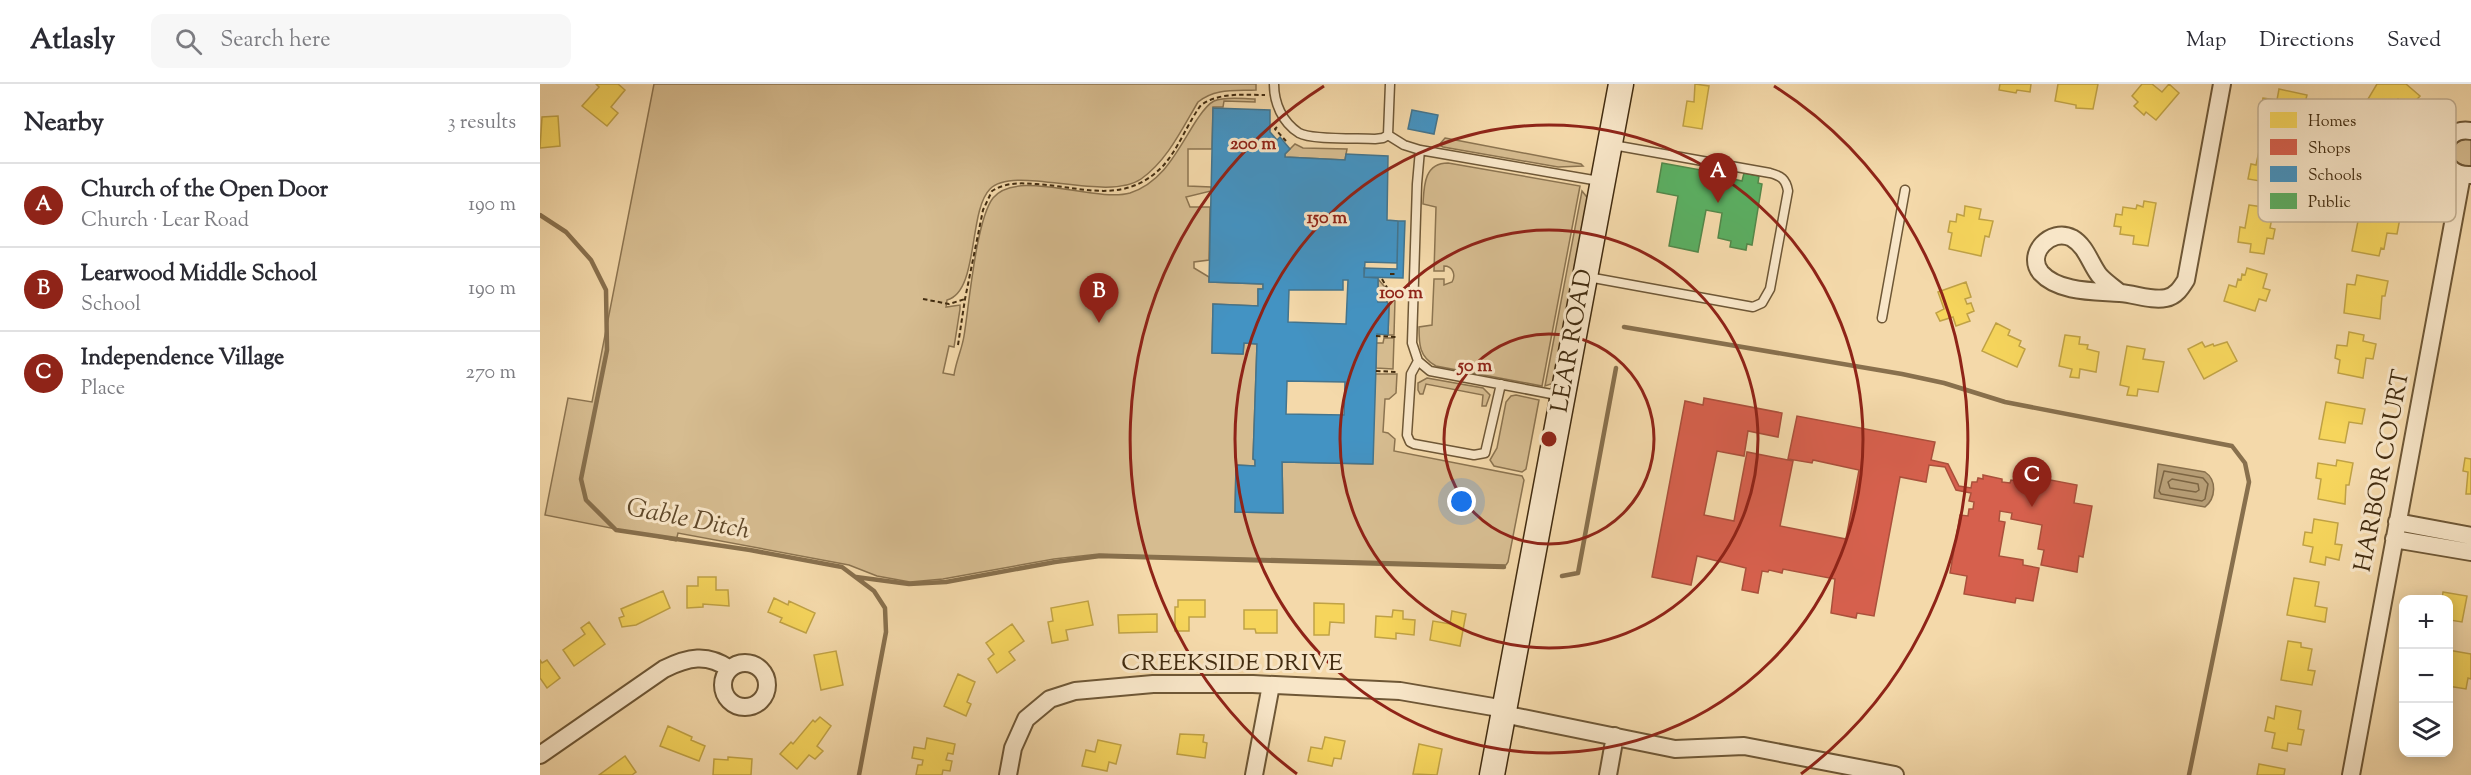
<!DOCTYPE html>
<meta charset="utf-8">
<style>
:root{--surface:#fff;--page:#f7f7f7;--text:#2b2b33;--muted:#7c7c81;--line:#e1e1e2;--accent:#8f2418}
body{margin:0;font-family:"Sorts Mill Goudy",serif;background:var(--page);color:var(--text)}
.controls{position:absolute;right:18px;bottom:18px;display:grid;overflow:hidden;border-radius:12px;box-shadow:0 3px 15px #0003}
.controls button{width:54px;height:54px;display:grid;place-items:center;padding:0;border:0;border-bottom:2px solid var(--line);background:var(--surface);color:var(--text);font:30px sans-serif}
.you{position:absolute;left:922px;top:418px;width:21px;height:21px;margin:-15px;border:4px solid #fff;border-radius:50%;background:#1a73e8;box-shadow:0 0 0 9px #1a73e833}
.badge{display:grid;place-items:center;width:39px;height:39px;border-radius:50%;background:var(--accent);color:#fff;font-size:20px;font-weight:700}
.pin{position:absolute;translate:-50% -50px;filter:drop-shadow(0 2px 3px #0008)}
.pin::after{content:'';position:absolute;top:32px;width:21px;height:18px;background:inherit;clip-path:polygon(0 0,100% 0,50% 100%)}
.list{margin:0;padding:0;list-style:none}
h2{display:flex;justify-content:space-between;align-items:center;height:78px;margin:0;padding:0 24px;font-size:26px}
h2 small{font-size:20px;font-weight:400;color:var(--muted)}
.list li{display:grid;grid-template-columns:39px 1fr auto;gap:18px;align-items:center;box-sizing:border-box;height:84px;padding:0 24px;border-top:2px solid var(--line)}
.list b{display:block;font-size:22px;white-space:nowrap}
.list p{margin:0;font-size:20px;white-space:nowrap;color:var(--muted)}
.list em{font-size:20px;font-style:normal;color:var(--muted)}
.icon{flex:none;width:33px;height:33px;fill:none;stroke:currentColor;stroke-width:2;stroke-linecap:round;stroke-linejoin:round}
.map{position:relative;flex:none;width:1931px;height:691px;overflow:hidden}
header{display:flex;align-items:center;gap:36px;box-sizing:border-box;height:84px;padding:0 30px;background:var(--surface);border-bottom:2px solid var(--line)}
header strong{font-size:28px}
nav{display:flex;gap:33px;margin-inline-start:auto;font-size:21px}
.search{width:420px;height:54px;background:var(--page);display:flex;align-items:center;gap:15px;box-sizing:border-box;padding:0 21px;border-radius:12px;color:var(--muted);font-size:22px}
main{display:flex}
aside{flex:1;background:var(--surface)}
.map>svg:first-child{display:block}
</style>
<header>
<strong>Atlasly</strong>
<div class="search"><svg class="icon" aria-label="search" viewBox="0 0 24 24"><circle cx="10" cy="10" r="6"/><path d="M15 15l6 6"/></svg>Search here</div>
<nav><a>Map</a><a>Directions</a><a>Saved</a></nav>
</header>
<main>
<aside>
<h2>Nearby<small>3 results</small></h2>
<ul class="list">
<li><span class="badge">A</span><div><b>Church of the Open Door</b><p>Church · Lear Road</p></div><em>190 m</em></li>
<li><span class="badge">B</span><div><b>Learwood Middle School</b><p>School</p></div><em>190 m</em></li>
<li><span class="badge">C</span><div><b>Independence Village</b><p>Place</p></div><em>270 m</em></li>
</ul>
</aside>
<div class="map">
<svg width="1931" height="691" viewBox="0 0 1931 691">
<rect width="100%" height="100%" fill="#f4d9aa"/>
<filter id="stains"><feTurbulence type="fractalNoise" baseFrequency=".00333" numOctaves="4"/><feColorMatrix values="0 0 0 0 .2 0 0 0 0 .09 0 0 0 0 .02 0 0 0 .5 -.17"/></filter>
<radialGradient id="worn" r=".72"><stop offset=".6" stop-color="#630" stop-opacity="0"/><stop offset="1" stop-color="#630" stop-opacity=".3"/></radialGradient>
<path fill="#d6bc90" stroke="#8c7450" stroke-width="1.5" d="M114,0h602v6c-21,1 -41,-2 -58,12 -16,27 -31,59 -57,77 -35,24 -127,-15 -151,10 -22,22 -11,103 -43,111l-1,7 14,-2v4l-6,38 -5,-1 -6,27 11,2c2,-14 8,-26 10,-39 5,-30 12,-116 29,-138 24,-30 102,5 137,-5 34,-11 48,-44 66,-72 5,-7 10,-16 18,-20 12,-5 29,-2 41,-2v3l-31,-1 -1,6h-10l-1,42h-24v37l23,1v4l-25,6 4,10h20l-1,53 -15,2v6l15,9v5l54,2v5h-5v17l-45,-2 -1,49 31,1 1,-11 13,1 -4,115 2,1v6l-19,-1 -1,47 48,1 -1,-51 90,2 3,-90h22l-1,19 -7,6h-4l-2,33 5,1 7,6 -1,12 128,25 2,4 -16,82 -2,3 -407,-11 -45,5 -111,20 -33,3 -33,-6 -28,-11 -171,-32 -2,8 -131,-26 23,-117 24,4z
M905,54l136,26 2,2 -25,1 -115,-20 -4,-2z
M1922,55h9v28c-18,-2 -29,-17 -9,-28z
M755,60l8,4 44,1 -2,11 -60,-3v-3z
M908,79l132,23 -38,200 -106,-20c-17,-9 -17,-22 -17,-39l13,-2 2,-46h10v6l8,-3c4,-7 1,-16 -8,-16v5h-10l2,-64 -13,-3c1,-18 1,-41 25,-41z
M1042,107l8,10 -36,182 -9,3z
M838,195l17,20 -1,36h-6l1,-29 -2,-4h-9z
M844,254h10l-1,31 -17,-1v-25h7z
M887,294l56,10 7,7 -4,11h-4l1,-11 -57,-11 -3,10h-3l-2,-4v-7z
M976,311l23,5 -13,69 -4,3 -28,-6 -4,-6 7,-12 9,-46 5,-6z"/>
<path fill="#b79e76" stroke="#88704d" stroke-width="1.5" d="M1618,380l47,8c12,8 11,26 0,35l-51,-9z"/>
<path fill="#f6d55c" stroke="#c0a245" stroke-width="1.5" d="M56,0h22l7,6 -14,17 7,6 -11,13 -25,-20 17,-19z
M1155,0l14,2 -7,43 -19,-3 4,-25 7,1z
M1460,0h31l-1,8 -13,-2 -1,3 -17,-3z
M1518,0h40l-5,25 -17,-1v-3l-21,-4z
M1602,0h10l10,8 7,-8 10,9 -23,27 -10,-8 -2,3 -10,-9 4,-4 -6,-6z
M1837,0h29l14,12 -11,12 -11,-9 -13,15 -17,-15z
M1739,5l28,6 -3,12 -5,-1 -2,14 -37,-7 3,-15 14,2z
M18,32l2,30 -20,2 2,-31z
M1724,58l21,4 -3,17 10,2 -2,8 -5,-1 -2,13 -35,-6 3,-15 5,1 3,-14h4z
M1604,117l12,2 -8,43 -15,-2 1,-8 -14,-2 1,-7 -7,-1 2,-12 6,1 1,-8 13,2 1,-4 6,2z
M1709,121l21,3 -1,9 3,1 -2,10 5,1 -2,10 -6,-1 -3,16 -14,-2 1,-8 -13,-2 2,-15 5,1z
M1425,122l16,3 -2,10 14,2 -4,16 -4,-1 -4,20 -32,-7 3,-16 -4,-1 2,-11 6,1 1,-8 7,2z
M1820,127l40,7 -3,16 -10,-1 -3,16 -3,-1 -2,8 -27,-5z
M1707,184l20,6 -4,14 7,2 -4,11 -7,-2 -4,12 -31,-10 5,-16 7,2 2,-8 3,1 1,-6 3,1z
M1817,191l31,6 -3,15h-3l-2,23 -36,-6 3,-29 8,1z
M1426,198l5,15 -6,2 2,5 4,-1 3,8 -7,3 3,7 -14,5 -3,-9 -13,4 -4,-8 8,-4 -6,-17z
M1456,239l14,7 -2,5 13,6 -2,5 6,3 -8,18 -35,-16z
M1809,248l15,3 -1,6 13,3 -3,15 -7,-1 -3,20 -25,-5 2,-13 -5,-2 2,-13 10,1z
M1525,251l15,2 -1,7 9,1 -1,4 12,3 -3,20 -16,-3 -1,9 -9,-1 2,-8 -13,-3z
M1662,258l3,5 8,-3 1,2 13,-4 10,19 -33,18 -16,-30z
M1587,262l18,3 -2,10 21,3 -6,30 -20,-3 -1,7 -10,-1 2,-8 -9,-2z
M1786,318l39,7 -3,15 -13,-2 -4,21 -26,-4z
M1925,374l6,1v35h-5l2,-22 -5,-1z
M1797,376l16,3 -4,22h-3l-1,19 -27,-5 3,-20 -5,-1 2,-15 18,3z
M1774,435l24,4 -3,21 7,1 -3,15 -13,-3 -1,8 -15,-3 3,-15 -10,-2 2,-13 7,1z
M158,493h18v13h12l1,16 -26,-2v3l-16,1v-22h11z
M1754,494l25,4 -4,24 12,2 -2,14 -38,-7z
M123,507l7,17 -34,17 -14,2 -3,-9 5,-2 -3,-7z
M1903,508l24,4 -5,26 -12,-2 -1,9 -1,-29h-6z
M234,514l14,7 1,-4 26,12 -9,20 -26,-11 2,-4 -14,-6z
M638,516h27v17h-16v14h-14v-24h3z
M548,517l5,24 -27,5 2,10 -16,3 -4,-21 5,-1 -2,-13z
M774,519l30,1v19l-14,-1 -1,13h-15z
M704,526h33v23h-21l-1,-4h-11z
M853,526l10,1v8l12,1 -1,15 -18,-2v6l-21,-2 1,-21 16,1z
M912,527l14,3 -6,32 -30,-6 3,-19 17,3z
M617,530v18l-38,1 -1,-18z
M49,538l16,22 -31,22 -11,-16 22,-16 -4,-6z
M472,540l12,17 -15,11 6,8 -18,13 -9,-14 6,-5 -8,-11z
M1748,557l13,2v4l11,2 -4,21 7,1 -3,14 -31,-5z
M1908,566l23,4v25l-3,-1 -2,11 -18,-3z
M296,567l7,34 -22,5 -7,-35z
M0,576l2,3 5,-3 13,18 -13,10 -7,-10z
M418,590l17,8 -8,20 4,2 -5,12 -22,-10z
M1736,622l25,5 -3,18 6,1 -3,15 -13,-2 -1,8 -15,-3 3,-15 -10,-2 3,-14 6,2z
M280,633l11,9 -14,20 6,5 -8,8 -6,-4 -12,14 -17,-15 11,-12 2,2 20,-24 2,2z
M128,642l24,11 -1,3 14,6 -6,15 -39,-15z
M640,650l24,1 -1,7 4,1 -2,15 -28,-4z
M785,653l20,4 -4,18 -7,-1 -2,8 -24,-5 3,-14 11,2z
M387,654l28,6 -2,10 -5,-1 -2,7 6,1 -2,10 -7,-1 -1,5h-26l2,-10h4l1,-5 -11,-2 2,-11 11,2z
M558,656l23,5 -5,19 -7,-2 -2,9 -25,-5 4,-16 9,2z
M879,660l23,5 -5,26 -24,-1z
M85,672l11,16 -4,3h-33z
M188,673l24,2 -1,16h-38l1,-16 14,1z
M1719,680l26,5 -1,6h-27z"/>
<path fill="#d6604d" stroke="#aa503b" stroke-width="1.5" d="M1164,314l78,15 -4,24 -30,-6 -4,25 -27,-5 -13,64 30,6 13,-69 46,9 -13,65 66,13 13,-69 -46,-10 -1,3 -24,-4 9,-43 138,26 -4,18 17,4 11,22 12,2 1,-6h5l1,-4 5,1v-4l19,4v3l8,1 1,-3 6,1 1,-7 59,11 -3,18 18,3 -9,51 -4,-1 -2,16 -36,-7 3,-15 -6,-1 4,-24 -31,-6 1,-6 -12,-2 -1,10 6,1 -6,34 24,4v5l16,3 -6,33 -17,-3 -1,5 -51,-9 3,-18 -17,-3 10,-58 8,1 1,-7h4l1,-7 -5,-1 2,-8 -15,-3 -11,-23 -16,-2 -3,17 -26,-5 -26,139 -17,-3 -1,5 -25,-5 4,-34 -52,-10 -1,4 -13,-3 -1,2 -6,-1 -4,22 -16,-3 4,-22 -49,-12 -6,29 -39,-8 33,-176 18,4z"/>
<path fill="#4393c3" stroke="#43748d" stroke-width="1.5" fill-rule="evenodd" d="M673,24l57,2v22l7,8 3,-3 10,12 -5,5v3l60,3 1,-6 42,2 -1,64 11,1 -1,42 -32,-1 -1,15 14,1v24h9l2,4 -1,29 -11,-1 -4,130 -91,-2 1,51 -48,-1 1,-47 19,1v-6l-2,-1 4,-115 -13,-1 -1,11 -31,-1 1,-49 45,2v-17h5v-5l-54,-2zM803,196h5l-2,44 -58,-2 1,-32h54zM747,297l58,1 -1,33 -58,-1z
M872,26l26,5 -4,19 -26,-5z
M858,137h7l-2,57 -39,-1v-9l33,1z"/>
<path fill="#5aae61" stroke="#538749" stroke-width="1.5" d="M1122,79l50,9 -1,6 6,1 -1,4 11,2 2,-7 13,3 2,-8 15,3 -1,7 4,1 -10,61 -5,-1 -1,6 -16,-3 1,-6 -13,-3 4,-25 -16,-3 -8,42 -29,-6 9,-50 -21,-4z"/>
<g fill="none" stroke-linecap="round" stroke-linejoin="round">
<path stroke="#7c6543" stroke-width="1.5" d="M1624,387l39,7 5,6 -3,15 -3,2 -41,-7 -2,-3z
M1632,395l26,5 1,6 -3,2 -26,-4 -2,-6z"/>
<path stroke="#88704d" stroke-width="4.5" d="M0,131l26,17 25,28 15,30 1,60 -26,129 5,21 30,30 134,20 92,17 32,24 11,17 1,24 -27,143
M1084,243l278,47 42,9 61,19 227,44 13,17 4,19 -60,293
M1022,492l16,-3 38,-205
M316,493l53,7 37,-2 109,-20 45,-6 404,11"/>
<g stroke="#6e5736" stroke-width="11">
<path id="lane" d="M734,0c0,19 8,38 25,49 12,7 60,5 76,6l8,-1 5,-3 2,-51
M848,51l16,10 16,5 179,31
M880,66l-3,34 -5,159 6,18 12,10 132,25
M1048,193l165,30 9,-4 8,-14 18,-98c-2,-12 -7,-15 -18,-18l-157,-28
M1342,234l23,-128
M878,277l-7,13 -4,61 3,7 4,2 60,11 11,-2 16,-69"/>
</g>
<g stroke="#6e5736" stroke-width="20">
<path id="street" d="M1931,47c-34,-6 -38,46 0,44
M1580,209c-7,-6 -15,-11 -21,-18 -9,-12 -13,-29 -27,-37 -21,-11 -47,16 -31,35 18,20 56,18 79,20 15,1 32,8 46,5 10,-2 15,-10 20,-18l36,-196
M1857,438l74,14
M1854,455l77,13
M183 601a22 22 0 1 1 44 0a22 22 0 1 1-44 0Z
M963,630l172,35 69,-3 151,29
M0,671l124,-86c24,-12 43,-16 66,0
M468,691l5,-27 13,-29 24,-20 25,-8 78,-7h100l147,7 105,18
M714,691l17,-90
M1068,691l7,-39
M1811,691l111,-600"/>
</g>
<g stroke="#422c10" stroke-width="27">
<path id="secondary" d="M952,691l129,-691"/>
</g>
<path stroke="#422c10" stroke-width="2" stroke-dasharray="4.5 3" stroke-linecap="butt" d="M737,43l-2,2 11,12
M850,190h6
M842,195l7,12 6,5
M383,215l26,5 16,-5
M836,252l22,1
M418,261l7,-46 18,-89 9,-19c15,-9 28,-8 44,-7 47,3 88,21 126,-17 16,-17 25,-43 39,-62 19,-13 42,-10 64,-10
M836,287l21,1"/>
<use href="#lane" stroke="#f8e6c8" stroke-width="8"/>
<use href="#street" stroke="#f8e6c8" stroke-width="16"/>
<use href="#secondary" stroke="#f8e6c8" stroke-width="24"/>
</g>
<g fill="none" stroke="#8f2418" stroke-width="3">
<circle cx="1009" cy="355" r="105"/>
<circle cx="1009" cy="355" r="209"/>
<circle cx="1009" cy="355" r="314"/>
<path d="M757 690A419 419 0 0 1 784 2M1234 2A419 419 0 0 1 1261 690"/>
</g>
<g text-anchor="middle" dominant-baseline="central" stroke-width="6" stroke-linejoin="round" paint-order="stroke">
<g font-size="24" fill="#422c10" stroke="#f8e6c8">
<text transform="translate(1033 257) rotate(-80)">LEAR ROAD</text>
<text transform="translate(1843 387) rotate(-79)">HARBOR COURT</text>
<text x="692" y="580">CREEKSIDE DRIVE</text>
</g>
<g font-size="26" font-style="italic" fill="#5f482a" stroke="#f8e6c8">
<text transform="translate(148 436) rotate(11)">Gable Ditch</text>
</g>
</g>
<rect x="1718" y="15" width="198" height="123" rx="9" fill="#f8e6c8" stroke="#c1ae91" stroke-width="1.5"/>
<rect x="1730" y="28" width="27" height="16" fill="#f6d55c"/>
<rect x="1730" y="55" width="27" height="16" fill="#d6604d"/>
<rect x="1730" y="82" width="27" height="16" fill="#4393c3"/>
<rect x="1730" y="109" width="27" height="16" fill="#5aae61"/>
<g font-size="16" fill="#422c10">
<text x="1768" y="42">Homes</text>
<text x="1768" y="69">Shops</text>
<text x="1768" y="96">Schools</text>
<text x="1768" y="123">Public</text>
</g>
<circle cx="1009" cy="355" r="9" fill="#8f2418" stroke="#f8e6c8" stroke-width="3"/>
<g font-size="18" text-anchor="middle" font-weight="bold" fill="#8f2418" stroke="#f8e6c8" stroke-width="6" stroke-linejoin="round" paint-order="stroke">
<text x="713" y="65">200 m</text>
<text x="787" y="139">150 m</text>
<text x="861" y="214">100 m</text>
<text x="935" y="287">50 m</text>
</g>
<rect width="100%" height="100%" filter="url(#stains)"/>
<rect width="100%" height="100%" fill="url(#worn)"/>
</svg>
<div class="controls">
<button>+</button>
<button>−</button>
<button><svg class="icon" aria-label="layers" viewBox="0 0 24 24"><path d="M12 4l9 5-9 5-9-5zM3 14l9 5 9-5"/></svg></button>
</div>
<div class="you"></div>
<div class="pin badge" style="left:1178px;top:119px">A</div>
<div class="pin badge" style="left:559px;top:239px">B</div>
<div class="pin badge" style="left:1492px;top:423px">C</div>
</div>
</main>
